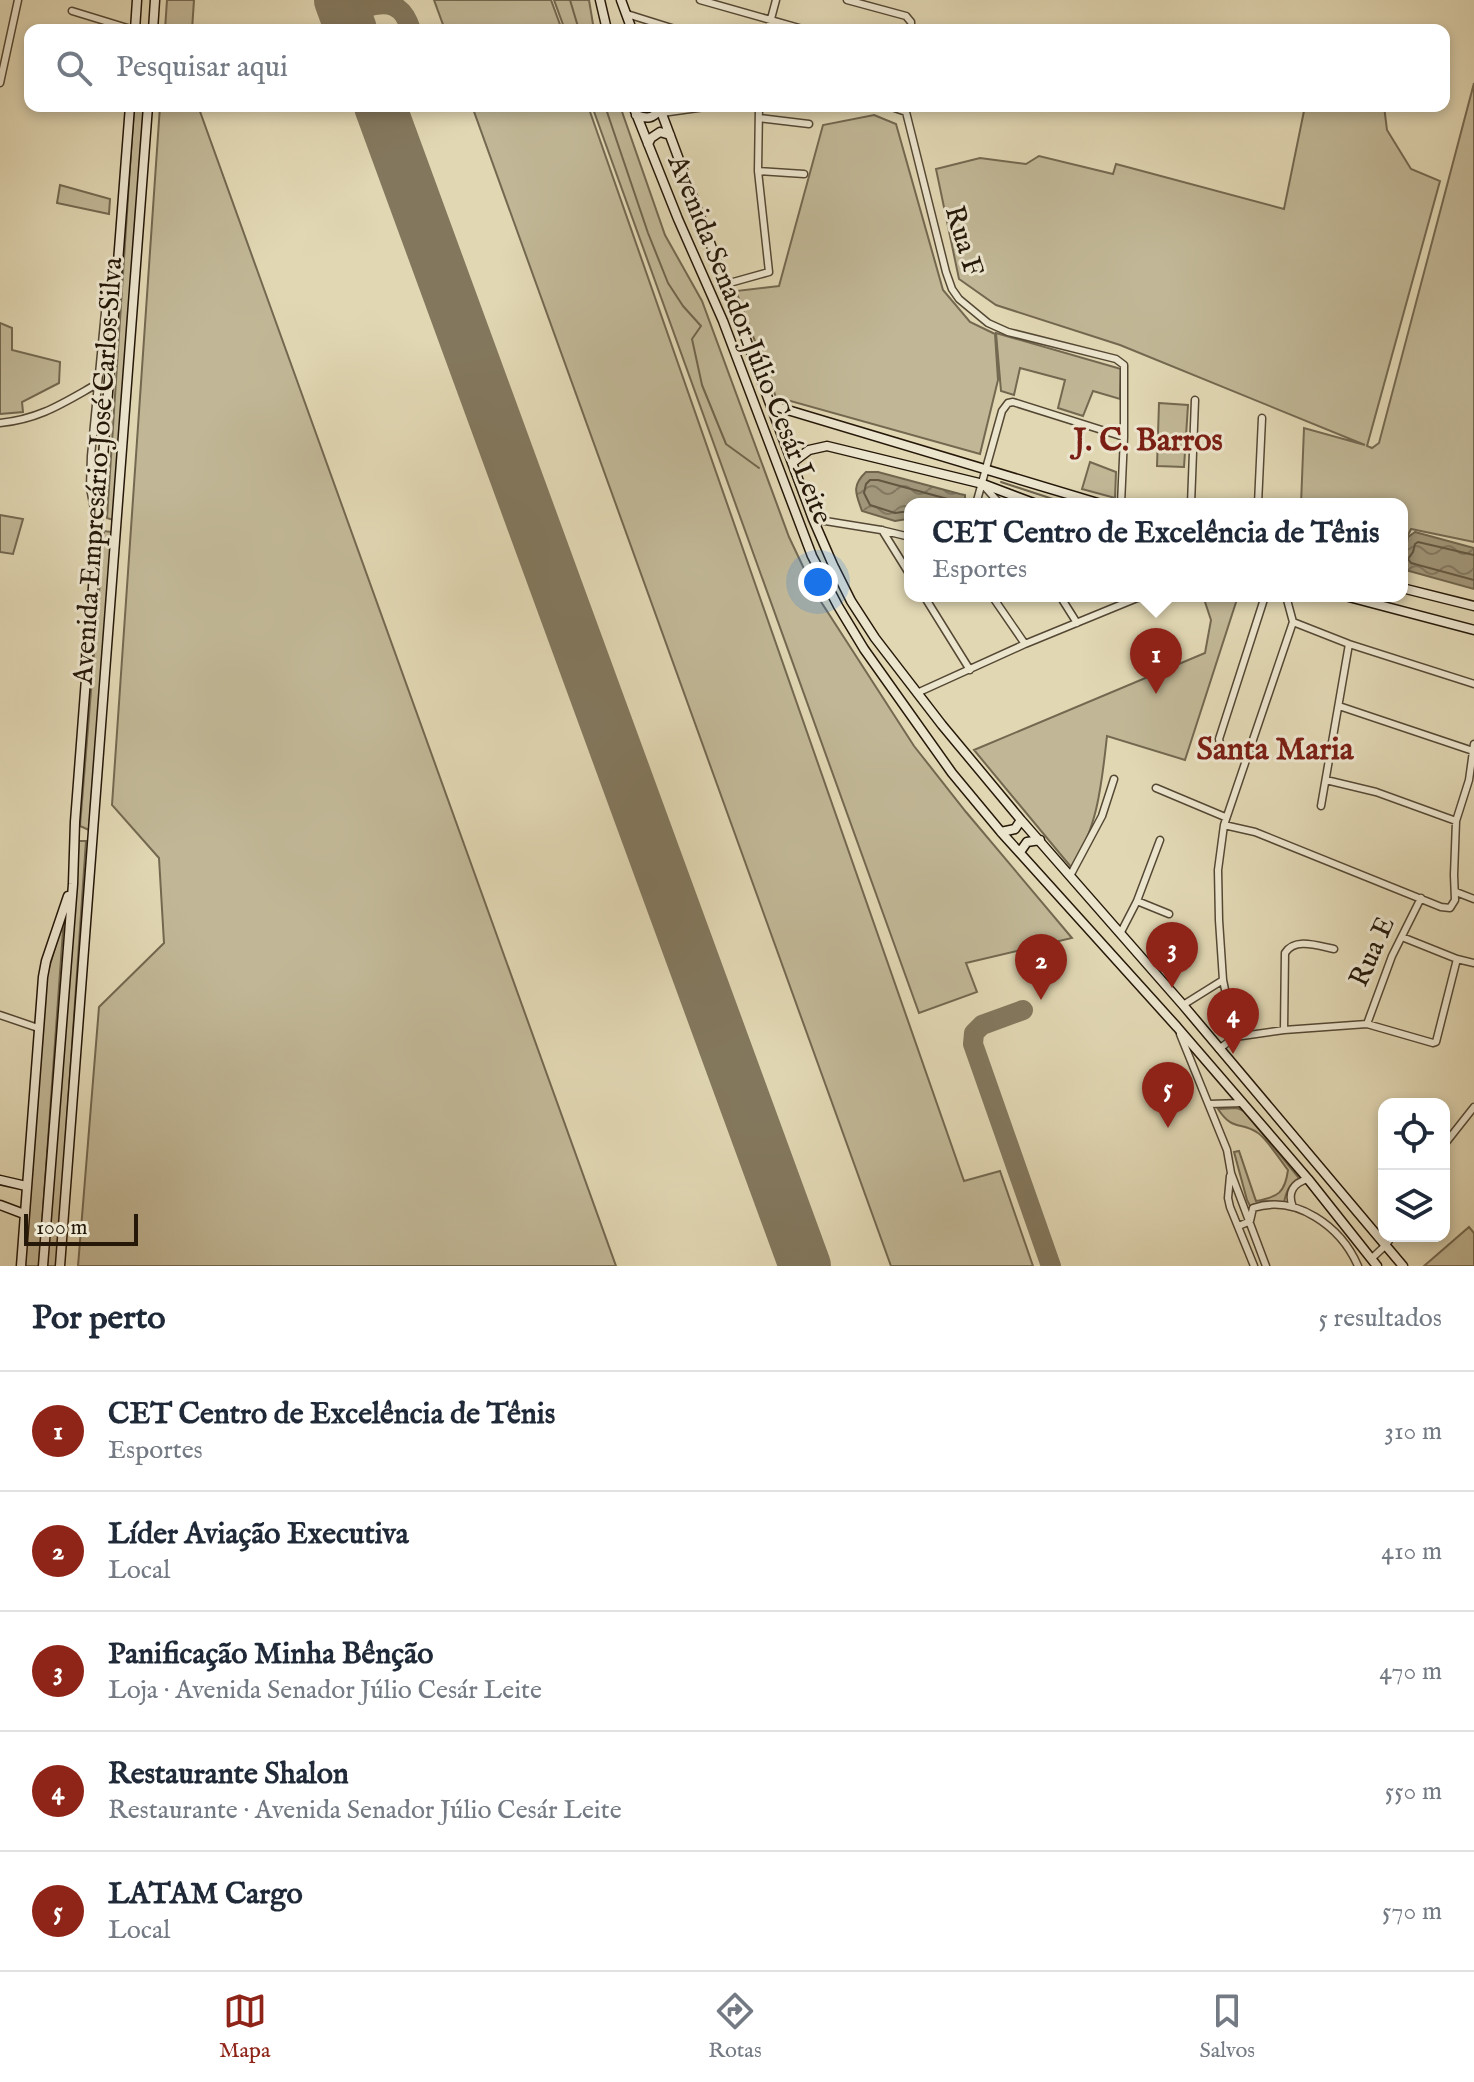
<!DOCTYPE html>
<html lang="pt">
<meta charset="utf-8">
<style>
:root{--surface:#fff;--page:#f6f6f7;--text:#1f2937;--muted:#747a83;--line:#e0e1e3;--accent:#8f2418}
body{margin:0;font-family:"IM FELL English",serif;background:var(--page);color:var(--text)}
.controls{position:absolute;right:24px;bottom:24px;display:grid;overflow:hidden;border-radius:16px;box-shadow:0 4px 12px #0003}
.controls button{width:72px;height:72px;display:grid;place-items:center;padding:0;border:0;border-bottom:2px solid var(--line);background:var(--surface);color:var(--text);font:40px sans-serif}
.scale{position:absolute;left:24px;bottom:20px;width:114px;box-sizing:border-box;padding-left:8px;border:4px solid #251809;border-top:0;font-size:22px;line-height:28px;white-space:nowrap;color:#251809;-webkit-text-stroke:6px #ece5ce;paint-order:stroke}
.you{position:absolute;left:818px;top:582px;width:28px;height:28px;margin:-20px;border:6px solid #fff;border-radius:50%;background:#1a73e8;box-shadow:0 0 0 12px #1a73e833}
.badge{display:grid;place-items:center;width:52px;height:52px;border-radius:50%;background:var(--accent);color:#fff;font-size:26px;font-weight:700}
.pin{position:absolute;translate:-50% -66px;filter:drop-shadow(0 2px 4px #0008)}
.pin::after{content:'';position:absolute;top:42px;width:28px;height:24px;background:inherit;clip-path:polygon(0 0,100% 0,50% 100%)}
.popup{position:absolute;left:904px;top:498px;width:504px;height:104px;box-sizing:border-box;display:grid;place-content:center;border-radius:16px;background:var(--surface);filter:drop-shadow(0 2px 6px #0005);font-size:26px;white-space:nowrap;color:var(--muted)}
.popup b{font-size:30px;color:var(--text)}
.popup::after{content:'';position:absolute;left:50%;top:100%;margin-left:-16px;border:16px solid transparent;border-top-color:var(--surface)}
.list{margin:0;padding:0;list-style:none}
h2{display:flex;justify-content:space-between;align-items:center;height:104px;margin:0;padding:0 32px;font-size:34px}
h2 small{font-size:26px;font-weight:400;color:var(--muted)}
.list li{display:grid;grid-template-columns:52px 1fr auto;gap:24px;align-items:center;box-sizing:border-box;height:120px;padding:0 32px;border-top:2px solid var(--line)}
.list b{display:block;font-size:30px;white-space:nowrap}
.list p{margin:0;font-size:26px;white-space:nowrap;color:var(--muted)}
.list em{font-size:26px;font-style:normal;color:var(--muted)}
.icon{flex:none;width:44px;height:44px;fill:none;stroke:currentColor;stroke-width:2;stroke-linecap:round;stroke-linejoin:round}
.map{position:relative;flex:none;width:1474px;height:1266px;overflow:hidden}
.search{position:absolute;background:var(--surface);box-shadow:0 4px 12px #0003;left:24px;right:24px;top:24px;height:88px;display:flex;align-items:center;gap:20px;box-sizing:border-box;padding:0 28px;border-radius:16px;color:var(--muted);font-size:30px}
.sheet{height:704px;background:var(--surface)}
nav{display:flex;justify-content:space-around;align-items:center;box-sizing:border-box;height:112px;border-top:2px solid var(--line);background:var(--surface);font-size:22px;color:var(--muted)}
nav a{display:grid;justify-items:center;gap:4px}
nav .on{color:var(--accent)}
.map>svg:first-child{display:block}
</style>
<div class="map">
<svg width="1474" height="1266" viewBox="0 0 1474 1266">
<defs>
<pattern id="water-waves" width="16" height="10" patternUnits="userSpaceOnUse" patternTransform="scale(2)"><rect width="16" height="10" fill="#a19679"/><path d="M0 5q4-4 8 0t8 0" fill="none" stroke="#837961"/></pattern>
</defs>
<rect width="100%" height="100%" fill="#e1d7b3"/>
<filter id="stains"><feTurbulence type="fractalNoise" baseFrequency=".0025" numOctaves="4"/><feColorMatrix values="0 0 0 0 .2 0 0 0 0 .09 0 0 0 0 .02 0 0 0 .5 -.17"/></filter>
<radialGradient id="worn" r=".72"><stop offset=".6" stop-color="#630" stop-opacity="0"/><stop offset="1" stop-color="#630" stop-opacity=".3"/></radialGradient>
<path fill="#c1b796" stroke="#736850" stroke-width="2" d="M167,0h27l-2,30h-27z
M434,0h117l11,30h-117z
M554,0h35l5,30h-29z
M1474,83v459l-63,-13 -9,19v-44h-101l3,-76 61,17 -245,-100 -124,-40 -37,-26 -23,-110 44,-11 46,6 13,-8 74,18 3,-10 168,45 21,-103h79l3,24 24,39 29,12 -73,265 5,2 7,-5z
M134,106h10l-31,414 -6,-2z
M160,106h38l418,1160h-538l21,-259 65,-64 -5,-85 -47,-53z
M472,106h116l376,1075 36,-10 33,95h-142z
M592,106h28l45,129 37,66 87,236 27,57 98,152 52,66 106,126 -106,25 11,29 -58,21z
M874,115l22,9 47,166 27,32 25,12 3,46 -18,74 -204,-57 -40,-106 43,-5 44,-161z
M60,185l50,14 -1,15 -52,-11z
M0,323l12,5v22l48,12 -1,21 -37,19 1,10 -23,2z
M996,333l125,36 -1,30 -27,-8 -10,25 -25,-8 7,-28 -45,-12 -6,27 -13,-4z
M1159,403l29,2 -4,62 -27,-1z
M1090,462l26,10 -1,26 -33,-9z
M0,515l23,4 -10,35 -13,-2z
M104,531l8,1 -23,298 -9,-4z
M1203,596h35l-53,164 -78,-24c-5,44 -9,94 -36,131l-97,-117 231,-97 6,-33z
M79,841h7l-29,425h-10z
M64,917l-25,349h-14l22,-291z
M1237,1108l7,3 55,67c-10,6 -13,14 -15,25l-20,-2 -14,5 -3,-6 -13,-48 5,-1 17,50c22,-4 29,-8 32,-31 -7,-9 -22,-32 -30,-37 -17,-12 -25,-1 -40,-24z
M1469,1227l5,6v33h-50z"/>
<path fill="url(#water-waves)" stroke="#6f644c" stroke-width="2" d="M866,472h12l82,22 5,1v9h-55v18l-3,-3 -12,2 -33,-10c-6,-17 -11,-25 4,-39z
M1415,532l59,16v41l-72,-20 6,-32z"/>
<g fill="none" stroke-linecap="round" stroke-linejoin="round">
<path stroke="#635741" stroke-width="2" d="M910,511l-15,2 -25,-8 -6,-12 2,-9 4,-4h8l77,21 3,3
M1474,555l-56,-13 -3,2 -2,8 -5,7 3,4 63,17"/>
<path stroke="#6f644c" stroke-width="2" d="M570,0l9,30
M605,106l43,127 20,50 15,23 18,20 -9,13 10,46 24,59 33,24
M1001,482l67,22
M1383,596l5,2"/>
<path stroke="#83785e" stroke-width="20" d="M356,30l1,-6 7,-16c25,-8 39,-4 47,22
M392,106l3,31 7,28
M1023,1010l-41,15 -8,8 -1,11 78,222"/>
<path stroke="#83785e" stroke-width="52" d="M340,0l11,30
M380,106l425,1160"/>
<g stroke="#544834" stroke-width="9">
<path id="street" d="M700,0l106,30
M847,0l59,16 5,6v8
M72,11l62,19
M627,14l51,16
M768,30l8,-30
M0,83l18,-83
M889,106l17,6
M906,106v6l40,160 6,17 7,10 29,24 20,9 108,27 8,6v72l-3,67
M662,113l43,-6
M759,118l50,6
M758,171l46,3
M726,284l43,-12 -11,-101 1,-65
M0,423c40,-4 63,-20 97,-39
M984,486l16,18
M976,504l26,-93 6,-8 5,-1 111,35
M1191,504l4,-104
M1258,504l4,-86
M813,519l68,11 29,7
M97,524l-7,-36 1,-32 16,-164 4,-15 5,-6
M882,530l28,45
M924,596l46,74
M992,596l33,48
M1060,596l17,27
M1293,622l56,22 125,40
M917,693l108,-49 117,-48
M1339,706l134,45
M1246,758l-25,-10 -2,-9 46,-143
M1326,780l50,12 80,29
M1156,788l69,29
M1321,806l28,-162
M1224,825l31,7 186,75 9,1 5,-8 -1,-25 2,-54 13,-41 5,-36
M1070,876l32,-60 12,-37
M1456,892l18,7
M1137,901l32,13
M1120,934l17,-33 23,-61
M1402,937l55,22 17,4
M1183,1005l40,-25
M0,1015l38,13
M1367,1024l25,-68 29,-58
M1284,1030l1,-77c10,-16 33,-7 49,-4
M1180,1034l47,116 4,23 35,93
M1235,1037l-12,-57 -4,-60 -1,-50 6,-45 69,-203 -7,-26
M1219,1049l16,-12 49,-7 83,-6 66,19 3,-1 21,-83
M1209,1104l34,-1
M1444,1145l30,-38
M1230,1176l-2,22 2,9 24,59
M1293,1207c-6,-14 0,-24 15,-28
M1239,1226l11,-5 3,-13c44,-14 88,19 105,58
M1371,1259l15,-14 6,-9"/>
</g>
<g stroke="#251809" stroke-width="11">
<path id="secondary" d="M600,0l7,30
M621,0l11,30
M135,30l2,-30
M153,30l2,-30
M633,106l45,113 45,102 89,235 26,50 26,43 88,124 49,59 176,195 131,152 69,87
M659,106l154,413 20,46 18,36 24,37 67,87 79,95 162,185 220,261
M636,115c11,4 17,4 24,-6
M648,144l3,-6 9,-6 10,3
M771,405l330,99
M792,463l17,-13 18,-4 156,38 53,20
M1402,588l72,18
M1345,596l129,34
M1001,832l14,-3 6,-9
M1020,852l7,-10 13,-2
M0,1180l26,6
M0,1205l24,9
M21,1266l22,-289 3,-16 22,-65
M43,1266l30,-382 2,-62 55,-716
M60,1266l88,-1160"/>
</g>
<use href="#street" stroke="#ece5ce" stroke-width="6"/>
<use href="#secondary" stroke="#ece5ce" stroke-width="8"/>
</g>
<g text-anchor="middle" dominant-baseline="central" stroke-width="6" stroke-linejoin="round" paint-order="stroke">
<g font-size="28" fill="#251809" stroke="#ece5ce">
<text transform="translate(963 241) rotate(73)">Rua F</text>
<text transform="translate(749 340) rotate(68)">Avenida Senador Júlio Cesár Leite</text>
<text transform="translate(99 471) rotate(-86)">Avenida Empresário José Carlos Silva</text>
<text transform="translate(1373 952) rotate(-66)">Rua E</text>
</g>
<g font-size="32" font-weight="bold" fill="#7a1f14" stroke="#ece5ce">
<text x="1148" y="441">J. C. Barros</text>
<text x="1275" y="750">Santa Maria</text>
</g>
</g>
<rect width="100%" height="100%" filter="url(#stains)"/>
<rect width="100%" height="100%" fill="url(#worn)"/>
</svg>
<div class="controls">
<button><svg class="icon" aria-label="locate" viewBox="0 0 24 24"><circle cx="12" cy="12" r="6"/><path d="M12 2v4M12 18v4M2 12h4M18 12h4"/></svg></button>
<button><svg class="icon" aria-label="layers" viewBox="0 0 24 24"><path d="M12 4l9 5-9 5-9-5zM3 14l9 5 9-5"/></svg></button>
</div>
<div class="scale">100 m</div>
<div class="you"></div>
<div class="pin badge" style="left:1156px;top:694px">1</div>
<div class="popup"><b>CET Centro de Excelência de Tênis</b>Esportes</div>
<div class="pin badge" style="left:1041px;top:1000px">2</div>
<div class="pin badge" style="left:1172px;top:988px">3</div>
<div class="pin badge" style="left:1233px;top:1054px">4</div>
<div class="pin badge" style="left:1168px;top:1128px">5</div>
<div class="search"><svg class="icon" aria-label="search" viewBox="0 0 24 24"><circle cx="10" cy="10" r="6"/><path d="M15 15l6 6"/></svg>Pesquisar aqui</div>
</div>
<section class="sheet">
<h2>Por perto<small>5 resultados</small></h2>
<ul class="list">
<li><span class="badge">1</span><div><b>CET Centro de Excelência de Tênis</b><p>Esportes</p></div><em>310 m</em></li>
<li><span class="badge">2</span><div><b>Líder Aviação Executiva</b><p>Local</p></div><em>410 m</em></li>
<li><span class="badge">3</span><div><b>Panificação Minha Bênção</b><p>Loja · Avenida Senador Júlio Cesár Leite</p></div><em>470 m</em></li>
<li><span class="badge">4</span><div><b>Restaurante Shalon</b><p>Restaurante · Avenida Senador Júlio Cesár Leite</p></div><em>550 m</em></li>
<li><span class="badge">5</span><div><b>LATAM Cargo</b><p>Local</p></div><em>570 m</em></li>
</ul>
</section>
<nav>
<a class="on"><svg class="icon" aria-label="map" viewBox="0 0 24 24"><path d="M3 6l6-2 6 2 6-2v14l-6 2-6-2-6 2zM9 4v14M15 6v14"/></svg>Mapa</a>
<a><svg class="icon" aria-label="directions" viewBox="0 0 24 24"><path d="M12 3l9 9-9 9-9-9zM9 14v-3h6M13 9l2 2-2 2"/></svg>Rotas</a>
<a><svg class="icon" aria-label="saved" viewBox="0 0 24 24"><path d="M7 4h10v16l-5-4-5 4z"/></svg>Salvos</a>
</nav>
